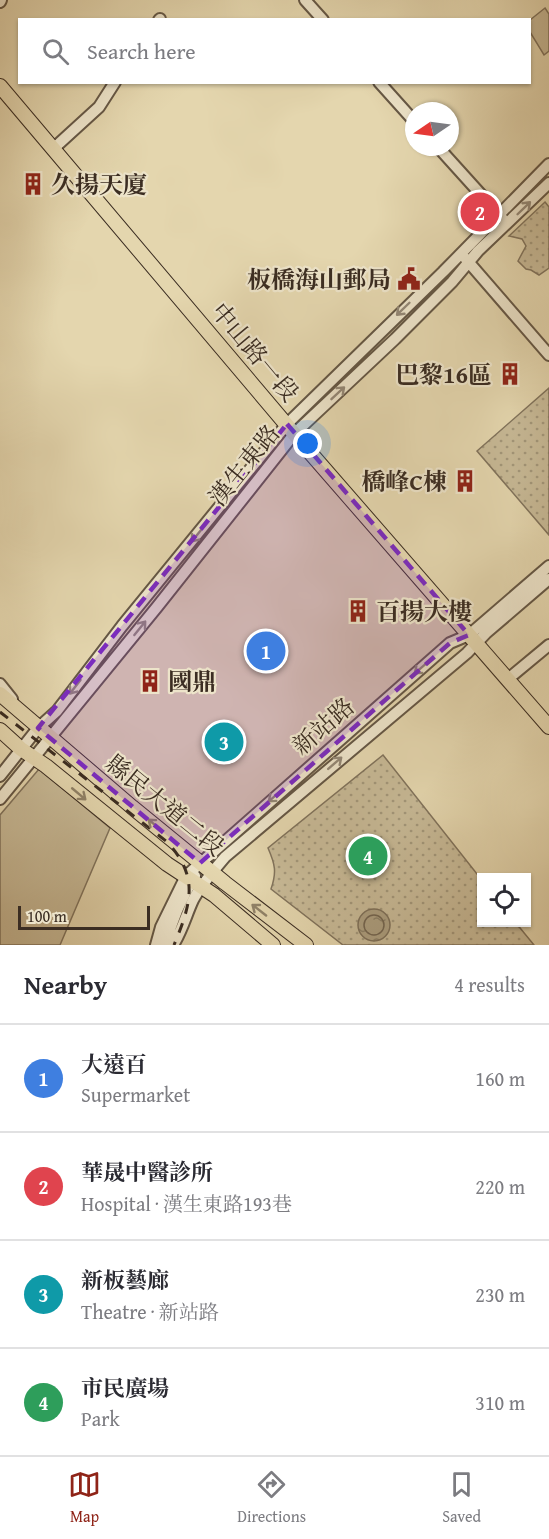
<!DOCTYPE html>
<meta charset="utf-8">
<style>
:root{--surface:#fff;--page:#f7f7f7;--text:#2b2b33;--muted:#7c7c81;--line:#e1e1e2;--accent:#8f2418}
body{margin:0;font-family:"Gentium Book Plus","Noto Serif TC",serif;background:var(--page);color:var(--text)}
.controls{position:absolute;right:18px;bottom:18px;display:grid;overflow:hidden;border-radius:0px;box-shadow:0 2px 4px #0004}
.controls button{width:54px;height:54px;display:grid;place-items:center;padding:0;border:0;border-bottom:2px solid var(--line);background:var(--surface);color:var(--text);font:30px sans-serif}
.compass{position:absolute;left:405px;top:102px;width:54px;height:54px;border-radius:50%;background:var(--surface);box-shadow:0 2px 4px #0004;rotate:257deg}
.scale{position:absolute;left:18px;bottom:15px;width:132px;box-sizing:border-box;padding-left:6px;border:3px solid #3b2d22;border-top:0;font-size:16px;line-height:21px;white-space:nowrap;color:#3b2d22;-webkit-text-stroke:4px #ede4ca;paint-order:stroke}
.you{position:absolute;left:308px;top:444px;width:21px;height:21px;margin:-15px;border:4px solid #fff;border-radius:50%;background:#1a73e8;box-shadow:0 0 0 9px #1a73e833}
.badge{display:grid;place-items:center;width:39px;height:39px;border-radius:50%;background:var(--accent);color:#fff;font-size:20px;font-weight:700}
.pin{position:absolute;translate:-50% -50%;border:3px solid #fff;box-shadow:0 2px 6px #0006}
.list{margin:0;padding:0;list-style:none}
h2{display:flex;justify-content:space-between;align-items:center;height:78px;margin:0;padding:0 24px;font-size:26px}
h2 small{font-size:20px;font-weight:400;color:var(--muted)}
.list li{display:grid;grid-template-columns:39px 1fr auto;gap:18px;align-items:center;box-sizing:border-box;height:108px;padding:0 24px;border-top:2px solid var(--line)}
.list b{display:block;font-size:22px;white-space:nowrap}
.list p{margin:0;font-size:20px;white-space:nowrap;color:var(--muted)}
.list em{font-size:20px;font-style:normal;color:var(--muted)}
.icon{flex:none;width:33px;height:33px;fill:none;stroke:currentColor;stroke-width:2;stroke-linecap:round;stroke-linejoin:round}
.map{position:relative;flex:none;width:549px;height:945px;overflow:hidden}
.search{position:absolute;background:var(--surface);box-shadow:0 2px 4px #0004;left:18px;right:18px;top:18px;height:66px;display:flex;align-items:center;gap:15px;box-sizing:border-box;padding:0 21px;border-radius:0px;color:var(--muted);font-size:22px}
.sheet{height:510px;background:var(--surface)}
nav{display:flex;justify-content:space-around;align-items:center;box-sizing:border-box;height:84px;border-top:2px solid var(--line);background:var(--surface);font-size:16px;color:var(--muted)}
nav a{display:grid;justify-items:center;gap:3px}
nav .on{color:var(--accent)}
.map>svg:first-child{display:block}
</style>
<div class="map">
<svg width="549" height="945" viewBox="0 0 549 945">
<defs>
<pattern id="park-dots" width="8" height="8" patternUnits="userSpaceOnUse" patternTransform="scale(1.5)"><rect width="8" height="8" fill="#c7b996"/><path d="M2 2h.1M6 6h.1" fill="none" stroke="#a3977a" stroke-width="1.8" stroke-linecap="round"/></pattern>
<pattern id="water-ripples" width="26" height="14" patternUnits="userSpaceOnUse" patternTransform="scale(1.5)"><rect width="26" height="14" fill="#ab9d7e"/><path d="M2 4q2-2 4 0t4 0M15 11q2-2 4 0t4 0" fill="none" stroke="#8c8067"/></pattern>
</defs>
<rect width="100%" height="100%" fill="#e4d6ae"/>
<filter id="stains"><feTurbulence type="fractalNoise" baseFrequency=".00333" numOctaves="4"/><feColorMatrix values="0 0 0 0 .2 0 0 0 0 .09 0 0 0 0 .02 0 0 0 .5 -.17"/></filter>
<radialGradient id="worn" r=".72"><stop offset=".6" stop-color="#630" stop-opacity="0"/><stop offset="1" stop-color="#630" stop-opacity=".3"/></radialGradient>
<path fill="#c7b996" stroke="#81735c" stroke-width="1.5" d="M545,8l4,6v37l-5,4 -14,-23v-12z
M39,769l71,59 -50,117h-60v-130z"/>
<path fill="url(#park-dots)" stroke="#81735c" stroke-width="1.5" d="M545,202l4,5v61l-10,7 -8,-5 -5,-1 -8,-8 8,-15 -4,-7 -13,-3z
M549,388v147l-72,-84z
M383,755l98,124 1,43 34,1 18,22h-191l-72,-56c6,-17 4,-25 -3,-41z"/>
<path fill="url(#water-ripples)" stroke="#7e7059" stroke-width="1.5" d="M358 925a16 16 0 1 1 32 0a16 16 0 1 1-32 0Z"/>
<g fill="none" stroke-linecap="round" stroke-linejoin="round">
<path stroke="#736550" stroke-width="1.5" d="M364 925a10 10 0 1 1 20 0a10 10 0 1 1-20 0Z"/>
<g stroke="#655745" stroke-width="14">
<path id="minor" d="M305,0l18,20
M0,2l1,-2
M159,20l1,-1
M379,82l35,39
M438,147l65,72
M53,149l46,-42 16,-25
M465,258l84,97
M508,679l41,-34
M0,684l12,15
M0,776l38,-48 19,-17 65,-85 165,-202 156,-152 106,-108
M0,799l157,-192 138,-174 100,-94 57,-57 26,-31 71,-68
M156,945l5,-18 25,-51 264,-233 19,-8 80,-69
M166,945c5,-24 16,-48 29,-69
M173,945c9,-14 13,-30 20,-45 8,-15 21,-30 32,-43l242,-204 19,-20 63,-54"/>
</g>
<g stroke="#3b2d22" stroke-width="16">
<path id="major" d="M0,86l307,363 242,278
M0,694l132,113 93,76 81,62
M0,730l21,19 25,17 121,98 47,31 59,50"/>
</g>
<use href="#minor" stroke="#ede4ca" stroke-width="10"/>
<use href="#major" stroke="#e4d6ae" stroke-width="14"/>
<path stroke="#3b2d22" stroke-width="3" stroke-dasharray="10 10" stroke-linecap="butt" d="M0,712l166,129c34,35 25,63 8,104"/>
</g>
<defs><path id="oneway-shaft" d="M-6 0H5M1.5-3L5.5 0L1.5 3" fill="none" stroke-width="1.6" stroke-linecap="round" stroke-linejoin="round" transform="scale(1.5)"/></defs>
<g stroke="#948876">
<use href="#oneway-shaft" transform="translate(524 208) rotate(-44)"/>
<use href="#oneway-shaft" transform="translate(403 309) rotate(136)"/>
<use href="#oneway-shaft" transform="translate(338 393) rotate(-43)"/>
<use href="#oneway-shaft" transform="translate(197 535) rotate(129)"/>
<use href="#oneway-shaft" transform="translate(140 628) rotate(-51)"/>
<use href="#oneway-shaft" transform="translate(421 668) rotate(139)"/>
<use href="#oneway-shaft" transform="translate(75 687) rotate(128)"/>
<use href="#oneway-shaft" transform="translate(335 763) rotate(-41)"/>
<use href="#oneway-shaft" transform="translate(275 796) rotate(139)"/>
</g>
<g stroke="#908268">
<use href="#oneway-shaft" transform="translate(79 794) rotate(40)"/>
<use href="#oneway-shaft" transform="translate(155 825) rotate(-141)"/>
<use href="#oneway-shaft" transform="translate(259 910) rotate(-142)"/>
</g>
<path fill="#7b2cbf" fill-opacity="0.2" stroke="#7b2cbf" stroke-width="4.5" stroke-dasharray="12 8" stroke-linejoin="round" d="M287,424l182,211 -19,8 -250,220 -162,-135z"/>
<defs>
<g id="building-bare" transform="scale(1.8)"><path d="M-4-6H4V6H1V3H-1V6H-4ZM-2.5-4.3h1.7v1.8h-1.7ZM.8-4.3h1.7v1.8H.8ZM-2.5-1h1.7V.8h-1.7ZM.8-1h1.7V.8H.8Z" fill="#8f2418" stroke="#ede4ca" stroke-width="2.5" paint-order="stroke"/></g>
<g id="civic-bare" transform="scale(1.8)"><path d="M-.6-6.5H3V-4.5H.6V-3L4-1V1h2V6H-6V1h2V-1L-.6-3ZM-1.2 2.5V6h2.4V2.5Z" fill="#8f2418" stroke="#ede4ca" stroke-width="2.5" paint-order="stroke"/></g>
</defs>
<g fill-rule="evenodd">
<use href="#building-bare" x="33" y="184"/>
<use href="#civic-bare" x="409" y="279"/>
<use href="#building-bare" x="510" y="374"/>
<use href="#building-bare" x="465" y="481"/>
<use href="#building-bare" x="358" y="611"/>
<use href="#building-bare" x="150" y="681"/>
</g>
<g text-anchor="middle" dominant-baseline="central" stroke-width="4.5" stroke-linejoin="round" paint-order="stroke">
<g font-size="24" font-weight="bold" fill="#3b2d22" stroke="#ede4ca" text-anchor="start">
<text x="51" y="184">久揚天廈</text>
<text x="391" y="279" text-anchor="end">板橋海山郵局</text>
<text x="492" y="374" text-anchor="end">巴黎16區</text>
<text x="447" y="481" text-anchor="end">橋峰C棟</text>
<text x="376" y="611">百揚大樓</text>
<text x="168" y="681">國鼎</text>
</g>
<g font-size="24" fill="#3b2d22" stroke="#ede4ca">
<text transform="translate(255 352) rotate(50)">中山路一段</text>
<text transform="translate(244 465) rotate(-51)">漢生東路</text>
<text transform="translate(323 726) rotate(-41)">新站路</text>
<text transform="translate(165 805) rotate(39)">縣民大道二段</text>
</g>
</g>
<rect width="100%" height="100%" filter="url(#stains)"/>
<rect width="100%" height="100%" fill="url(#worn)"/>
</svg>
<div class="controls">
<button><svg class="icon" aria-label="locate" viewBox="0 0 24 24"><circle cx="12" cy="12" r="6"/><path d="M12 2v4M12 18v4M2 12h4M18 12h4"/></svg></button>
</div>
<svg class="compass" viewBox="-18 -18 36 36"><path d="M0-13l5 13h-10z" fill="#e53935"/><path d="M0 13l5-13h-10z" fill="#7c7c81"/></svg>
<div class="scale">100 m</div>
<div class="you"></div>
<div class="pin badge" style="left:266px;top:651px;background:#3f7fe0">1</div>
<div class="pin badge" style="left:480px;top:212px;background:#e0444e">2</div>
<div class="pin badge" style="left:224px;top:742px;background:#0f9aa8">3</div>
<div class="pin badge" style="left:368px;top:856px;background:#2e9e5b">4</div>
<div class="search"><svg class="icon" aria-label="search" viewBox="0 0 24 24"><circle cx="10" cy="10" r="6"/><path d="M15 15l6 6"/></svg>Search here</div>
</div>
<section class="sheet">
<h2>Nearby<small>4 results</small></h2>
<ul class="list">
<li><span class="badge" style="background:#3f7fe0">1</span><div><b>大遠百</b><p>Supermarket</p></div><em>160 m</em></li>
<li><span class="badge" style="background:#e0444e">2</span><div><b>華晟中醫診所</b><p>Hospital · 漢生東路193巷</p></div><em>220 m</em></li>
<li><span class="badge" style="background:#0f9aa8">3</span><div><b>新板藝廊</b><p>Theatre · 新站路</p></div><em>230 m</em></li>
<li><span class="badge" style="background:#2e9e5b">4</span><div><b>市民廣場</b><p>Park</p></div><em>310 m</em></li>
</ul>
</section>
<nav>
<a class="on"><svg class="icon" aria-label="map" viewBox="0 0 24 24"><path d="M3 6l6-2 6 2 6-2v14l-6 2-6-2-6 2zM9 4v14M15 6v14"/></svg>Map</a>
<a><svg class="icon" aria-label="directions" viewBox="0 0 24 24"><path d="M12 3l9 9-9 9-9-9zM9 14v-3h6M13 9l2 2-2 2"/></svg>Directions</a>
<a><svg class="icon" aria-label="saved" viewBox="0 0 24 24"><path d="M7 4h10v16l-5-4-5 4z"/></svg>Saved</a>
</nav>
